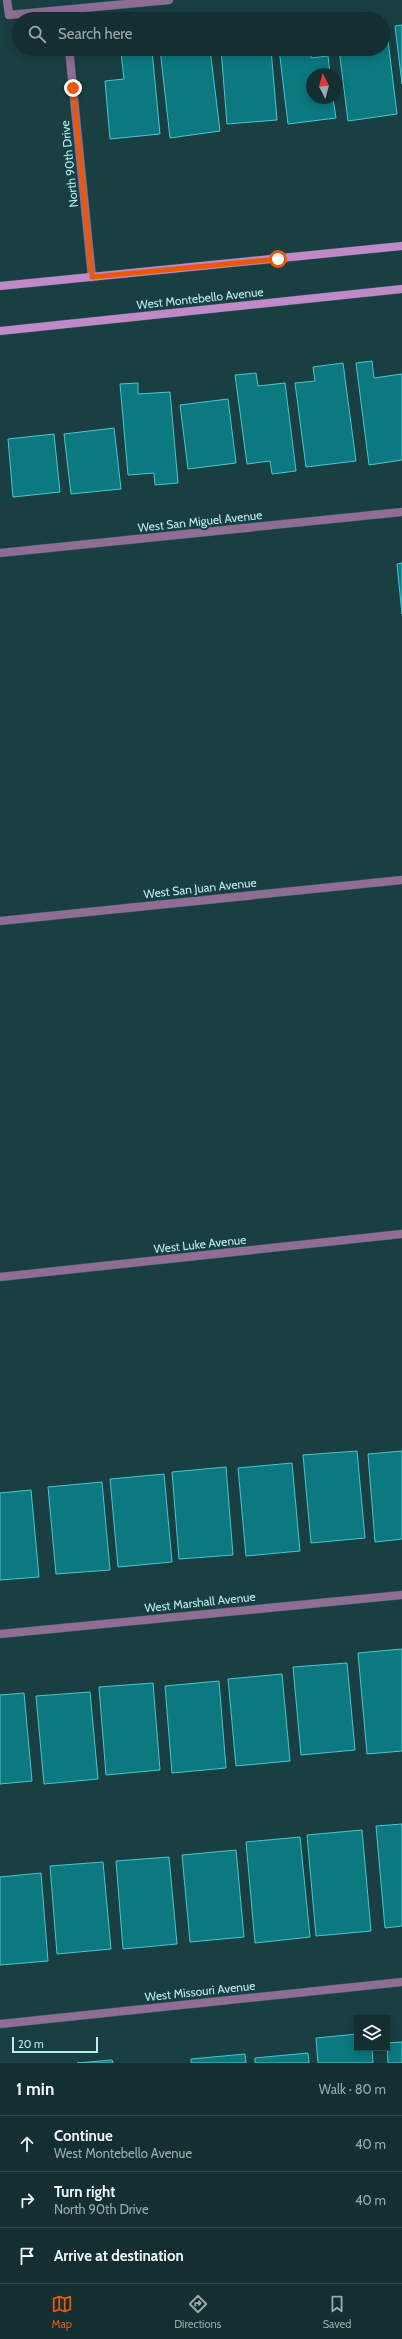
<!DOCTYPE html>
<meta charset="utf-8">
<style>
:root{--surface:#132f32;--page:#203b3e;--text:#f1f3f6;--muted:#9da9ac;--line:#324a4d;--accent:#ea580c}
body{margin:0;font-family:Cabin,sans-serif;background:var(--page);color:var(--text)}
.controls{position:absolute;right:12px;bottom:12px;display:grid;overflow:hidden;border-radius:0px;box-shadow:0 2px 10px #0003}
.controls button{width:36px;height:36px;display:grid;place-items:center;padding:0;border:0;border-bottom:1px solid var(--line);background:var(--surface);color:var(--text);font:20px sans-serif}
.compass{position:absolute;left:306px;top:68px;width:36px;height:36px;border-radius:50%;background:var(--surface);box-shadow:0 2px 10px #0003;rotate:354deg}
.scale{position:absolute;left:12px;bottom:10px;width:86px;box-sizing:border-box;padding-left:4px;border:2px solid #b7ecf0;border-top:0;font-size:11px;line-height:14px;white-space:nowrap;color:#b7ecf0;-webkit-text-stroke:3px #193f42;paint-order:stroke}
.stop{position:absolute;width:12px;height:12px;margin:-9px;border:3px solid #ea580c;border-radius:50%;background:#fff}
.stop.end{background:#ea580c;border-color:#fff;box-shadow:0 1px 4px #0008}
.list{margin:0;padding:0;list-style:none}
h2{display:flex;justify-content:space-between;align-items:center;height:52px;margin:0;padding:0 16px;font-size:17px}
h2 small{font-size:13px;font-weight:400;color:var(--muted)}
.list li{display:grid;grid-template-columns:26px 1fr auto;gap:12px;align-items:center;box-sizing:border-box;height:56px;padding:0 16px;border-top:1px solid var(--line)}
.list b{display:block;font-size:15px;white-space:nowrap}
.list p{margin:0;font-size:13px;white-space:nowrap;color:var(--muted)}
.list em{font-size:13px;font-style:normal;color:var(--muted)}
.icon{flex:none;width:22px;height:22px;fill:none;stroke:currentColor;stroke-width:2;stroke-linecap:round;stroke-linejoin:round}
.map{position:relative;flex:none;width:402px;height:2063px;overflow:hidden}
.search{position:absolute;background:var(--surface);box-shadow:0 2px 10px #0003;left:12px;right:12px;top:12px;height:44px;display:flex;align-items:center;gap:10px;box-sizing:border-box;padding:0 14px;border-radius:22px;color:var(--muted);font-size:15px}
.sheet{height:220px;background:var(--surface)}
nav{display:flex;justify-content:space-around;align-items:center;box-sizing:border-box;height:56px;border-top:1px solid var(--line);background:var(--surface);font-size:11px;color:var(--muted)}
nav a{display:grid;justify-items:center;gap:2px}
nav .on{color:var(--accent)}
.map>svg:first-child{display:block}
</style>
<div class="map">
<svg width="402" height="2063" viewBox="0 0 402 2063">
<rect width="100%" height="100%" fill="#193f42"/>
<path fill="#0b797f" stroke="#4ac7cf" d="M383,24h3l11,90 -49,7 -9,-72h44z
M402,25v59l-7,-58z
M160,49h50l10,82 -50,7z
M221,49h50l6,71 -50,4z
M279,49h31l1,9 17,-2 2,18h-18v24h21l3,20 -48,6z
M152,51l8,83 -50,5 -5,-58 19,-2 -3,-26z
M372,361l2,17 28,-4v86l-33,5 -13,-102z
M343,363l13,98 -50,6 -11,-84 20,-2 -2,-14z
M256,373l2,13 27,-3 11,88 -24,3 -2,-13 -23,3 -12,-89z
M138,383v11l32,-2 8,91 -23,2 -1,-12 -26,2 -8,-91z
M228,399l8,64 -48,6 -8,-64z
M114,428l7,61 -50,5 -7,-60z
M54,434l6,58 -47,5 -5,-58z
M402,563v51l-5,-50z
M357,1451l8,87 -54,5 -8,-88z
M402,1451v88l-27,3 -7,-88z
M292,1463l8,88 -54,5 -8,-88z
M226,1467l7,88 -54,4 -7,-87z
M164,1474l8,88 -54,5 -8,-88z
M102,1482l8,88 -54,4 -8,-87z
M31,1490l8,87 -39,3v-87z
M402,1649v102l-35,3 -9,-101z
M347,1663l8,87 -54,5 -8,-88z
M282,1674l8,87 -54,5 -8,-87z
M219,1681l7,87 -54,5 -7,-87z
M153,1683l7,87 -54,5 -7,-88z
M90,1692l8,87 -54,5 -8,-88z
M24,1693l8,88 -32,3v-89z
M402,1824v102l-17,2 -9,-102z
M362,1830l9,101 -55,5 -9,-101z
M300,1837l10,100 -55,6 -9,-101z
M236,1850l8,87 -54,5 -8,-87z
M169,1857l8,87 -54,5 -7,-88z
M103,1862l8,87 -54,5 -7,-88z
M41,1873l7,88 -48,4v-88z
M357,2034v14h15l1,15h-55l-2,-25z
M402,2042v21h-14l-1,-20z
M308,2053l1,10h-54v-5z
M245,2054l1,9h-55v-4z
M112,2060l1,3h-36z"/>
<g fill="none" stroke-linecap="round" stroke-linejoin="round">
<g stroke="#355e61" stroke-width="9">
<path id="lane" d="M64,11l1,8
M69,49l23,228"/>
</g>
<g stroke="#355e61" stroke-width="9">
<path id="street" d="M7,0l2,15 160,-15
M0,553l402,-41
M0,921l402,-41
M0,1277l402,-43
M0,1634l402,-39
M0,2024l402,-42"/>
</g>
<g stroke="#355e61" stroke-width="9">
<path id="secondary" d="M0,286l402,-40
M0,331l402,-42"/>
</g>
<use href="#lane" stroke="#8f6d95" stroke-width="8"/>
<use href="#street" stroke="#8f6d95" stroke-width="8"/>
<use href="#secondary" stroke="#c08ac9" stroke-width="8"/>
</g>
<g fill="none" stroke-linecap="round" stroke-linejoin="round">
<path stroke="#ea580c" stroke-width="5" d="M73,88l19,189 186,-18"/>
</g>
<g text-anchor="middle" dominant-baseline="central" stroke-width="4" stroke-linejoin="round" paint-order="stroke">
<g font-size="12" fill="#b7ecf0" stroke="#193f42">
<text transform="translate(69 164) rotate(-96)">North 90th Drive</text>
<text transform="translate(200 298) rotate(-6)">West Montebello Avenue</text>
<text transform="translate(200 521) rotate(-6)">West San Miguel Avenue</text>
<text transform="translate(200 888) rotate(-6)">West San Juan Avenue</text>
<text transform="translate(200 1244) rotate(-6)">West Luke Avenue</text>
<text transform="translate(200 1602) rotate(-6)">West Marshall Avenue</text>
<text transform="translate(200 1991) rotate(-6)">West Missouri Avenue</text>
</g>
</g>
</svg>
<div class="controls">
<button><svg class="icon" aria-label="layers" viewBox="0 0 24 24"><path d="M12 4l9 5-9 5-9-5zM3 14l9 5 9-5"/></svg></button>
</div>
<svg class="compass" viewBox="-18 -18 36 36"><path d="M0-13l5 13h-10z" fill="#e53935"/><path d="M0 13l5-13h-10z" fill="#9da9ac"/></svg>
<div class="scale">20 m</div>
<div class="stop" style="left:278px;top:259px"></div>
<div class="stop end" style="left:73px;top:88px"></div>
<div class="search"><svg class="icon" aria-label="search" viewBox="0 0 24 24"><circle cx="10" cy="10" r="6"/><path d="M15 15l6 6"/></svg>Search here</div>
</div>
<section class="sheet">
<h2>1 min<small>Walk · 80 m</small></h2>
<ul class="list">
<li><svg class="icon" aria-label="ahead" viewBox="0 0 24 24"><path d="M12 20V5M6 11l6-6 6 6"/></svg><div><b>Continue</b><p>West Montebello Avenue</p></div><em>40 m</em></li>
<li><svg class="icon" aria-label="right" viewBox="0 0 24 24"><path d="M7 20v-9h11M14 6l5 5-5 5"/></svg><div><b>Turn right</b><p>North 90th Drive</p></div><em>40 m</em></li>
<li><svg class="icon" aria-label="arrive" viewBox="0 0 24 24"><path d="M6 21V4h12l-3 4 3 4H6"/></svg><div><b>Arrive at destination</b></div></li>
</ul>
</section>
<nav>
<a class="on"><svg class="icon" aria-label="map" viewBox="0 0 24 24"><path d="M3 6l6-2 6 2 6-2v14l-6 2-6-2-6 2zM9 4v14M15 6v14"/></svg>Map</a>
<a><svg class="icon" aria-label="directions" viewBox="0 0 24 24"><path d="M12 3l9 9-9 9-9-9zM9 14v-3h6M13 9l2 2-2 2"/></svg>Directions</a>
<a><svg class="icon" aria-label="saved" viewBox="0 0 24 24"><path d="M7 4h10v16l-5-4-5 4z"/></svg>Saved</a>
</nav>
